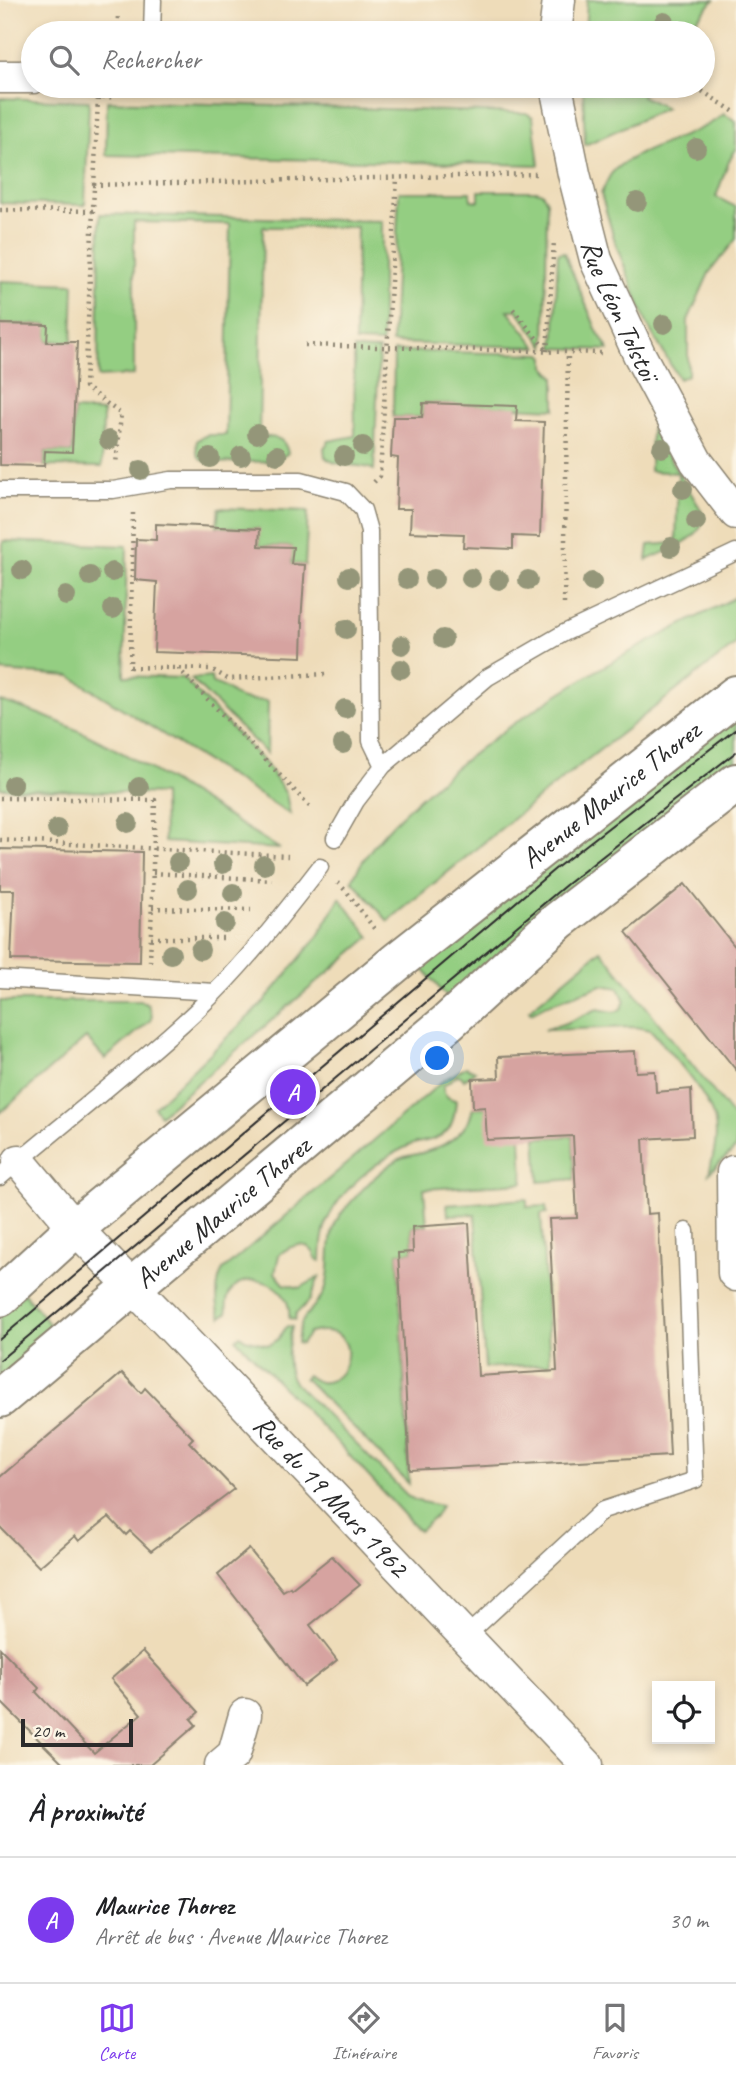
<!DOCTYPE html>
<html lang="fr">
<meta charset="utf-8">
<style>
:root{--surface:#fff;--page:#f2f2f2;--text:#202124;--muted:#757577;--line:#e0e0e0;--accent:#7c3aed}
body{margin:0;font-family:Caveat,sans-serif;background:var(--page);color:var(--text)}
.controls{position:absolute;right:21px;bottom:21px;display:grid;overflow:hidden;border-radius:0px;box-shadow:0 4px 10px #0003}
.controls button{width:63px;height:63px;display:grid;place-items:center;padding:0;border:0;border-bottom:2px solid var(--line);background:var(--surface);color:var(--text);font:35px sans-serif}
.scale{position:absolute;left:21px;bottom:18px;width:112px;box-sizing:border-box;padding-left:7px;border:4px solid #2b2b2b;border-top:0;font-size:19px;line-height:24px;white-space:nowrap;color:#2b2b2b;-webkit-text-stroke:5px #fcf5e5;paint-order:stroke}
.you{position:absolute;left:438px;top:1059px;width:24px;height:24px;margin:-18px;border:5px solid #fff;border-radius:50%;background:#1a73e8;box-shadow:0 0 0 10px #1a73e833}
.badge{display:grid;place-items:center;width:46px;height:46px;border-radius:50%;background:var(--accent);color:#fff;font-size:23px;font-weight:700}
.pin{position:absolute;translate:-50% -50%;border:4px solid #fff;box-shadow:0 2px 7px #0006}
.list{margin:0;padding:0;list-style:none}
h2{display:flex;justify-content:space-between;align-items:center;height:91px;margin:0;padding:0 28px;font-size:30px}
h2 small{font-size:23px;font-weight:400;color:var(--muted)}
.list li{display:grid;grid-template-columns:46px 1fr auto;gap:21px;align-items:center;box-sizing:border-box;height:126px;padding:0 28px;border-top:2px solid var(--line)}
.list b{display:block;font-size:26px;white-space:nowrap}
.list p{margin:0;font-size:23px;white-space:nowrap;color:var(--muted)}
.list em{font-size:23px;font-style:normal;color:var(--muted)}
.icon{flex:none;width:38px;height:38px;fill:none;stroke:currentColor;stroke-width:2;stroke-linecap:round;stroke-linejoin:round}
.map{position:relative;flex:none;width:736px;height:1765px;overflow:hidden}
.search{position:absolute;background:var(--surface);box-shadow:0 4px 10px #0003;left:21px;right:21px;top:21px;height:77px;display:flex;align-items:center;gap:18px;box-sizing:border-box;padding:0 24px;border-radius:38px;color:var(--muted);font-size:26px}
.sheet{height:217px;background:var(--surface)}
nav{display:flex;justify-content:space-around;align-items:center;box-sizing:border-box;height:98px;border-top:2px solid var(--line);background:var(--surface);font-size:19px;color:var(--muted)}
nav a{display:grid;justify-items:center;gap:4px}
nav .on{color:var(--accent)}
.map>svg:first-child{display:block}
</style>
<div class="map">
<svg width="736" height="1765" viewBox="0 0 736 1765">
<rect width="100%" height="100%" fill="#fcf5e5"/>
<filter id="ink" filterUnits="userSpaceOnUse"><feTurbulence type="fractalNoise" baseFrequency=".0143" numOctaves="2"/><feDisplacementMap in="SourceGraphic" scale="14" xChannelSelector="R" yChannelSelector="G"/><feConvolveMatrix kernelMatrix="1 2 1 2 8 2 1 2 1" color-interpolation-filters="sRGB"/></filter>
<filter id="wash" filterUnits="userSpaceOnUse"><feTurbulence type="fractalNoise" baseFrequency=".00686" numOctaves="4" result="noise"/><feDisplacementMap in="SourceGraphic" scale="28" xChannelSelector="R" yChannelSelector="G"/><feGaussianBlur stdDeviation="1.57" result="paint"/><feColorMatrix in="noise" values="0 0 0 0 0 0 0 0 0 0 0 0 0 0 0 0 0 1.4 0 .05"/><feComposite in="paint" operator="in"/></filter>
<g filter="url(#wash)">
<rect width="100%" height="100%" fill="#eedcb9"/>
<path fill="#94ce82" stroke="#607c56" stroke-width="2" d="M587,0h127l-29,33h-100z
M583,86h64l-5,10 24,12 -81,37z
M0,98l89,3 -4,104 -85,-2z
M107,101l419,12 7,4 6,48 -433,-10z
M724,114l12,7v28l-8,14 -12,34 20,10v32l-27,34 -21,47v55l-9,4 -31,-53 -32,-81 -15,-51c3,-6 6,-14 10,-20 19,-25 85,-36 113,-60z
M479,191h58l5,2 5,8 -2,146 -28,-37h-9l29,37 -145,-4 7,-151h71l1,8 8,1z
M100,214l282,7v122l-27,-1 2,-115h-94l-4,209c15,2 25,-1 29,17l-11,8 -67,2c-13,-3 -15,-11 -13,-23l10,-5h19l4,-211 -96,-2v153l-36,2z
M564,252l33,79 12,19 -55,-2 4,-95z
M0,281l74,3 -2,58 -25,-1v-16l-47,-1z
M354,349l25,1 -5,120c-16,-8 -36,-1 -49,-13l-1,-9 5,-7 26,-5z
M394,351l148,3 3,3v9l10,11v32l-131,-6 -2,14h-29z
M74,410l29,2 -1,55 -58,-1 1,-15 27,1z
M651,428l49,80c14,29 -33,42 -53,52l2,-15 27,-2 2,-70 -28,-2z
M219,508l89,3 -3,54 -14,-1 1,-17 -33,-1v-17l-42,-2z
M3,541l124,5 -3,130 59,2 83,86 20,30 4,20 -220,-138 -70,-5z
M736,597v47l-194,151 -154,126 -36,-41c17,-35 46,-63 75,-88 49,-44 103,-81 159,-115 48,-29 100,-54 150,-80z
M211,677l1,6c11,3 13,5 21,11 9,8 24,6 35,7l-1,53 -76,-75z
M0,701c102,29 191,94 280,148l-116,-7 -1,-48 -163,-6z
M736,712v59l-282,234 -40,-46z
M340,898l30,39 -210,178 -6,-8 109,-104 55,-67z
M601,950l135,170v28l-27,25c4,-15 10,-38 5,-54 -11,-33 -41,-62 -63,-89l-16,-3 -91,3 22,-7 31,-14 18,3 7,-4 3,-7 -6,-13 -17,-3 -56,20 -15,8 -2,-3z
M0,1001h141l7,4 4,11 -2,5 -45,38 -19,-21 -86,75z
M466,1067l9,4 -11,9 -3,-4 -4,-1 -14,11c0,9 5,13 13,14 -1,10 -2,23 -9,31 -12,12 -26,9 -39,15 -31,14 -70,45 -82,78 -4,12 -5,25 -5,37l-4,-1c-7,-21 -24,-17 -38,-5l-4,18 9,11 16,4 19,-11 -9,23 -14,14 -1,6 -6,-2c5,-44 -69,-54 -62,-5l-6,4c-6,-13 -5,-36 2,-47l221,-190z
M485,1107l36,31 2,45 -99,6 3,36 -15,2 1,25 -15,1 11,231 -105,-106 3,-3c37,33 67,-58 2,-42l-8,11 -4,-1c1,-9 2,-18 8,-26 7,-10 17,-17 21,-30 8,-29 -3,-52 18,-77 15,-17 35,-40 55,-51 8,-4 18,-4 26,-7 23,-7 43,-20 48,-44z
M573,1136l2,43 -36,3 -3,-44z
M527,1199v8l19,-1 1,7 -6,1 9,150 -65,4 -10,-154 -27,1 -1,-10z
M24,1293l35,43 -59,46v-66z
M287,1326l5,1c-4,17 -8,37 1,54l116,116 8,4 24,5 -6,11 -16,14 -83,-90 -100,-102 4,-4 5,4 24,6 9,-6z"/>
<g id="blocks">
<path fill="#d6a3a0" d="M0,324l48,1 -1,17h30l-5,110 -27,-1 -1,15 -44,-1z
M423,403l94,3 -1,15 28,1 -4,115 -27,-1v13l-50,-2 1,-13 -54,-2 1,-23h-15l2,-51 -7,-1 2,-40h29z
M156,524l104,5 -1,17 34,1 -2,17 14,1 -4,57h2l-1,35 -148,-5 3,-70 -22,-2 1,-41 20,1z
M0,849l142,3 -2,110 -129,-2 3,-70h-14z
M685,884l51,64v122l-110,-138z
M635,1051l1,21 19,-1 1,21 35,-3 2,47 -50,3 4,75 11,-1 12,243 -260,14 -12,-217 15,-1 -1,-25 57,-4 9,153 79,-5 -8,-152 28,-1 -4,-82 -86,4 -2,-33 -12,1 -1,-29 27,-1 -1,-21z
M122,1373l19,20 4,-5 48,50 -4,4 45,47 -83,62 -21,-20 -4,4 -17,-18 -30,24 -4,-5 -36,31 -39,-40v-50z
M249,1549l34,42 7,-4 1,2 41,-33 28,29 -50,40 27,35 -33,26 -86,-111z
M0,1648l39,40 -3,4 58,61 47,-39 -30,-35 32,-28 56,61 -8,7 5,6 -46,40h-86l-64,-64z"/>
</g>
</g>
<g filter="url(#ink)">
<use href="#blocks" fill-opacity="0" stroke="#8c8472" stroke-width="2"/>
<g fill="none" stroke-linecap="round" stroke-linejoin="round">
<g stroke="#8c8472" stroke-width="19">
<path id="service" d="M152,33l1,-33
M0,490h113l58,-10h130l45,12 17,18 6,21 2,210 12,25
M335,838l21,-37 27,-35 105,-89 76,-44 172,-81
M0,979l215,13
M0,1177c65,-55 133,-107 195,-165 47,-44 86,-95 125,-145
M465,1637l138,-127 92,-30 -9,-249"/>
</g>
<g stroke="#8c8472" stroke-width="35">
<g id="minor">
<path d="M555,33l4,-33"/>
<path d="M0,77h33"/>
<path id="s1" d="M556,86l18,88 22,86 43,94 57,107 40,52"/>
<path id="s2" d="M19,1161l56,67 93,95 419,442"/>
<path d="M733,1172l1,101 2,2"/>
<path d="M221,1765l13,-11 11,-39"/>
</g>
</g>
<g stroke="#8c8472" stroke-width="42">
<g id="tertiary">
<path id="s3" d="M0,1297l75,-69 324,-268 337,-265"/>
<path id="s4" d="M0,1398l448,-376 110,-101 178,-138"/>
</g>
</g>
<path stroke="#8c8472" stroke-width="4.5" stroke-dasharray="2 5" stroke-linecap="butt" d="M117,33l1,-17
M115,86l-1,11 -16,1 -13,289 36,27 -5,50
M702,91l34,22
M93,185l445,-11
M0,210l93,1
M513,309l34,42
M305,345l297,8
M547,351l7,-110
M374,482l6,-6 17,-298
M133,513l-3,154 81,2 17,10 98,-5
M564,604l4,-251
M178,668l135,142
M0,798l155,2 -5,163
M0,840l288,16
M153,873l119,7
M338,883l9,9 29,39
M152,908l99,2
M151,938h76"/>
<use href="#service" stroke="#fff" stroke-width="16"/>
<use href="#minor" stroke="#fff" stroke-width="32"/>
<use href="#tertiary" stroke="#fff" stroke-width="38"/>
<path stroke="#2b2b2b" stroke-width="2" d="M0,1339l555,-470 181,-140
M0,1360l567,-476 169,-132"/>
</g>
<g fill="#949679">
<circle cx="664" cy="22" r="10"/>
<circle cx="696" cy="148" r="10"/>
<circle cx="637" cy="202" r="10"/>
<circle cx="664" cy="324" r="10"/>
<circle cx="257" cy="434" r="10"/>
<circle cx="109" cy="440" r="10"/>
<circle cx="363" cy="446" r="10"/>
<circle cx="662" cy="448" r="10"/>
<circle cx="277" cy="455" r="10"/>
<circle cx="241" cy="456" r="10"/>
<circle cx="344" cy="456" r="10"/>
<circle cx="210" cy="458" r="10"/>
<circle cx="141" cy="470" r="10"/>
<circle cx="683" cy="489" r="10"/>
<circle cx="696" cy="521" r="10"/>
<circle cx="671" cy="547" r="10"/>
<circle cx="22" cy="570" r="10"/>
<circle cx="112" cy="572" r="10"/>
<circle cx="90" cy="576" r="10"/>
<circle cx="349" cy="577" r="10"/>
<circle cx="471" cy="578" r="10"/>
<circle cx="407" cy="579" r="10"/>
<circle cx="434" cy="579" r="10"/>
<circle cx="499" cy="580" r="10"/>
<circle cx="528" cy="580" r="10"/>
<circle cx="592" cy="582" r="10"/>
<circle cx="66" cy="596" r="10"/>
<circle cx="113" cy="609" r="10"/>
<circle cx="346" cy="629" r="10"/>
<circle cx="443" cy="639" r="10"/>
<circle cx="402" cy="645" r="10"/>
<circle cx="401" cy="669" r="10"/>
<circle cx="345" cy="709" r="10"/>
<circle cx="343" cy="744" r="10"/>
<circle cx="13" cy="785" r="10"/>
<circle cx="139" cy="787" r="10"/>
<circle cx="128" cy="823" r="10"/>
<circle cx="57" cy="829" r="10"/>
<circle cx="178" cy="862" r="10"/>
<circle cx="223" cy="864" r="10"/>
<circle cx="264" cy="865" r="10"/>
<circle cx="188" cy="889" r="10"/>
<circle cx="233" cy="893" r="10"/>
<circle cx="225" cy="923" r="10"/>
<circle cx="200" cy="950" r="10"/>
<circle cx="171" cy="954" r="10"/>
</g>
</g>
<g text-anchor="middle" dominant-baseline="central" stroke-width="5" stroke-linejoin="round" paint-order="stroke">
<g font-size="28" fill="#2b2b2b" stroke="#fcf5e5">
<text stroke="none"><textPath href="#s1" startOffset="234">Rue Léon Tolstoï</textPath></text>
<text stroke="none"><textPath href="#s3" startOffset="791">Avenue Maurice Thorez</textPath></text>
<text stroke="none"><textPath href="#s4" startOffset="290">Avenue Maurice Thorez</textPath></text>
<text stroke="none"><textPath href="#s2" startOffset="458">Rue du 19 Mars 1962</textPath></text>
</g>
</g>
</svg>
<div class="controls">
<button><svg class="icon" aria-label="locate" viewBox="0 0 24 24"><circle cx="12" cy="12" r="6"/><path d="M12 2v4M12 18v4M2 12h4M18 12h4"/></svg></button>
</div>
<div class="scale">20 m</div>
<div class="you"></div>
<div class="pin badge" style="left:293px;top:1092px">A</div>
<div class="search"><svg class="icon" aria-label="search" viewBox="0 0 24 24"><circle cx="10" cy="10" r="6"/><path d="M15 15l6 6"/></svg>Rechercher</div>
</div>
<section class="sheet">
<h2>À proximité<small></small></h2>
<ul class="list">
<li><span class="badge">A</span><div><b>Maurice Thorez</b><p>Arrêt de bus · Avenue Maurice Thorez</p></div><em>30 m</em></li>
</ul>
</section>
<nav>
<a class="on"><svg class="icon" aria-label="map" viewBox="0 0 24 24"><path d="M3 6l6-2 6 2 6-2v14l-6 2-6-2-6 2zM9 4v14M15 6v14"/></svg>Carte</a>
<a><svg class="icon" aria-label="directions" viewBox="0 0 24 24"><path d="M12 3l9 9-9 9-9-9zM9 14v-3h6M13 9l2 2-2 2"/></svg>Itinéraire</a>
<a><svg class="icon" aria-label="saved" viewBox="0 0 24 24"><path d="M7 4h10v16l-5-4-5 4z"/></svg>Favoris</a>
</nav>
